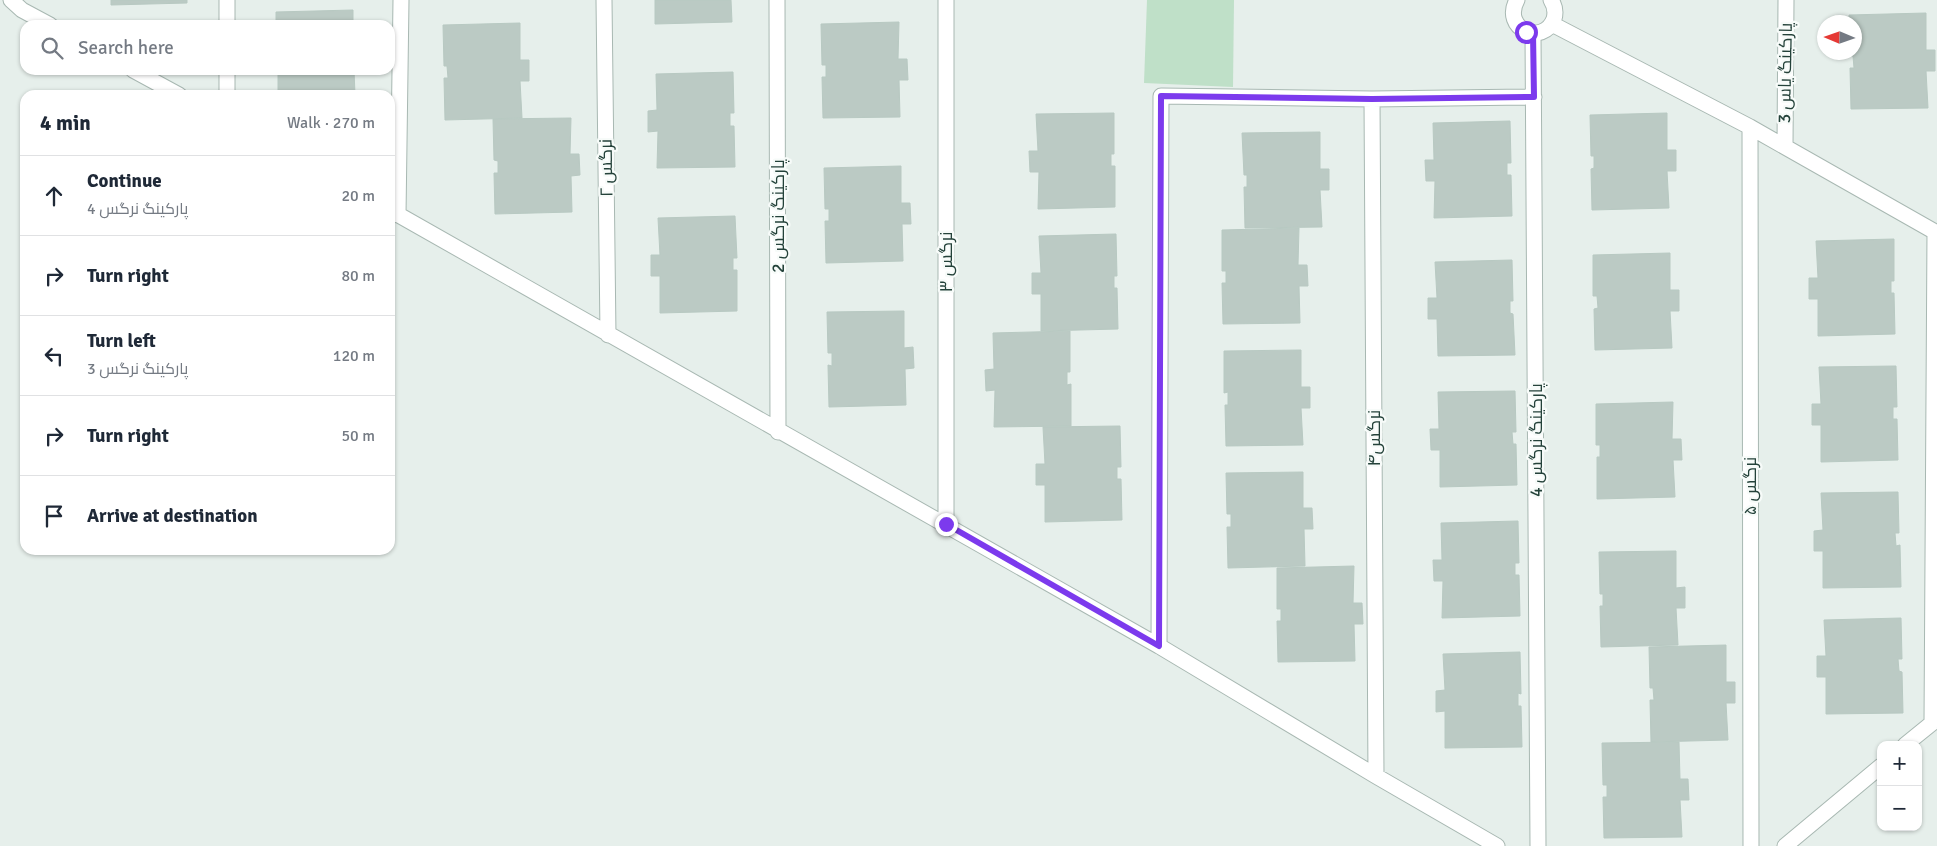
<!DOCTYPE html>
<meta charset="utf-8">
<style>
:root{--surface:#fff;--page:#f2f2f3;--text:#1f2937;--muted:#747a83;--line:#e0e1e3}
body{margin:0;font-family:Signika,Cairo,sans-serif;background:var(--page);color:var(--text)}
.controls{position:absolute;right:15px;bottom:15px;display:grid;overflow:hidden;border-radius:10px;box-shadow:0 1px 4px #0004}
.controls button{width:45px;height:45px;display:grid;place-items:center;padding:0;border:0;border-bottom:1px solid var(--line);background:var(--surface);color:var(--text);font:25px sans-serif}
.compass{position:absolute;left:1817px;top:15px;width:45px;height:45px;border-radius:50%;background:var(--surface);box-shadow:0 1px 4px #0004;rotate:272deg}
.stop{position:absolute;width:15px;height:15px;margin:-11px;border:4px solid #7c3aed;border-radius:50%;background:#fff}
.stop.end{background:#7c3aed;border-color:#fff;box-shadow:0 1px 5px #0008}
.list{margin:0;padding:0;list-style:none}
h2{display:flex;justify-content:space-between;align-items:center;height:65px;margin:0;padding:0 20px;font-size:21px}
h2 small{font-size:16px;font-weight:400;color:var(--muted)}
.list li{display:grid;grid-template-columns:32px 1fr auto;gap:15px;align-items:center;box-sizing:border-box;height:80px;padding:0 20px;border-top:1px solid var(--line)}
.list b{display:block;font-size:19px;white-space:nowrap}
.list p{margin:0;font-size:16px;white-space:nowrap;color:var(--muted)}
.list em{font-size:16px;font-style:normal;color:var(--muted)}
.icon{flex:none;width:28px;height:28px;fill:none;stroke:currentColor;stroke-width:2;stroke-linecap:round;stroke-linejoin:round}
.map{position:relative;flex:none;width:1937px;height:846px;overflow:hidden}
.search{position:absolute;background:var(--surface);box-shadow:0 1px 4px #0004;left:20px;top:20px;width:375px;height:55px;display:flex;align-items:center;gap:12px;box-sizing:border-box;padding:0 18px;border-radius:15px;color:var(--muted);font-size:19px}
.panel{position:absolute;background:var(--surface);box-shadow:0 1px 4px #0004;left:20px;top:90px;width:375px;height:465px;border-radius:15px}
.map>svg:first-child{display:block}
</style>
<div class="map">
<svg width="1937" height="846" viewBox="0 0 1937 846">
<rect width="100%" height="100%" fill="#e6efeb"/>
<path fill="#bfe0c8" d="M1147,0h87l-1,87 -89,-4z"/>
<path fill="#bbcac4" stroke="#b8c9c2" d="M111,0h76v3l-76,2z
M655,0h76l1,22 -77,2z
M353,10v15h-77v-13z
M1926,13v37h9v21h-9l2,37 -77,1 -1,-41h4l-1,-12h-3v-4h4v-30h-5v-7z
M899,22l-1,37h9l1,21h-9l1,37 -77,1 -1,-41h4v-12h-4l-1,-41z
M520,23v37h9v21h-9l2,37 -77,2 -1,-42h4l-1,-12h-3l-1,-41z
M278,70h76l1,25h-77z
M733,72l1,41h-4v13h4l1,41 -78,1 1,-37 -10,1v-21l9,-1 -1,-36z
M1114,113v41h-3v12h4v41l-77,2 1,-37h-9l-1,-21h9l-2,-37z
M1667,113v37h9v21h-9l2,37 -77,2 -1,-41 3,-1v-12h-3l-1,-41z
M571,118l-1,36h9l1,21 -9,1 1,36 -77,2 -1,-41h4v-12l-4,-1 -1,-41z
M1510,121l1,42h-4v12h4l1,41 -78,2 1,-37h-9l-1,-21h9l-1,-37z
M1320,132v37h9v21h-9l2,37 -77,1 -1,-41h3v-12h-3l-2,-42z
M901,166v37h9l1,21h-9l1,37 -77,2 -1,-42h4v-12h-4l-1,-41z
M735,216l2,42h-4v12h4v41l-77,2v-37h-9v-21h9l-2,-37z
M1299,228l-1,37h9l1,21h-9l1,37 -77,1 -1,-41h4v-12h-4v-41z
M1116,234l1,42h-3v12h3l1,41 -77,2v-37h-9v-21h9l-2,-37z
M1894,239v42h-3v12h3l1,41 -77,2v-37h-9v-21h9l-2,-37z
M1670,253v37h9v21h-9l2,37 -77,2 -1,-41 4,-1 -1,-12h-4v-41z
M1512,260l1,41h-3v12l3,1 2,41 -77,1 -1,-37h-9v-21h9l-2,-36z
M904,311v37l9,-1 1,21 -9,1 1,36 -77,2 -1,-42 4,1v-13h-4l-1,-41z
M1070,331v41h-3v13l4,-1v42l-77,1 1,-37 -9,1 -1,-21 9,-1 -1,-36z
M1301,350v37h9v21h-9l2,37 -77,1 -1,-41h3v-13l-4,1v-42z
M1896,366l1,41h-4v12h4l1,41 -77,2v-37h-9v-21h9l-2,-37z
M1515,391l1,41h-4l1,12h3l1,41 -77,2v-37h-9l-1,-21h9l-1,-37z
M1673,402l-1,37h9l1,21h-9l2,37 -78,2v-42h3v-12h-4v-41z
M1120,426l1,41h-4v12h4l1,41 -77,2v-37h-9v-21h9l-2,-37z
M1303,472v36h9l1,21h-9l1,37 -77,2 -1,-41h4v-13h-4l-1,-41z
M1898,492l1,41h-4l1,13 4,-1 1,42 -78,1v-37h-9v-20l9,-1 -2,-37z
M1518,521l1,42h-4v12h4l1,41 -78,2 1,-37h-9l-1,-21h9l-1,-37z
M1676,551v37l9,-1v21h-9l2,37 -77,2 -1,-41h3v-12h-3l-1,-42z
M1354,566l-1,37h9l1,21h-9l1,37 -77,1 -1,-41h4v-12h-4v-41z
M1901,618l1,41h-4l1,12 3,1 1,41 -77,1v-37h-9v-21h9l-2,-36z
M1726,645v37h9v21h-9l2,37 -77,2 -1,-42h4l-1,-12h-3l-1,-41z
M1520,652l1,42 -3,-1v13h3l1,41 -77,1v-37l-9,1v-21l9,-1 -2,-36z
M1679,742l1,37h8l1,21h-9l2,37 -78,1 -1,-41h4v-12h-4l-1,-42z"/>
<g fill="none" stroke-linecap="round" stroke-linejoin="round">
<g stroke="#a8b8b2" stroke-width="17">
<path id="minor" d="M11,0l11,10 28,15
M604,0l4,335
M777,0l1,432
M1517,0c-16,29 26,47 37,19 2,-7 1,-13 -3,-19
M1552,24l198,103 187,106
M227,25v-25
M1533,33l5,813
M133,70l46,25
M227,95v-25
M1372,99l4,677
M1750,127l1,719
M1785,146l1,-146
M390,210l769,436 217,130 121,70
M398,215l3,-215
M946,525v-525
M1159,646l2,-550 211,3 162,-2
M1932,722l3,-490
M1905,745l32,-26
M1785,846l96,-80"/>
</g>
<use href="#minor" stroke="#fff" stroke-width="15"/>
</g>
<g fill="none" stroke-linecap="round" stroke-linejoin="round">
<path stroke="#7c3aed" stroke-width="6" d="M946,524l213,122 2,-550 211,3 162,-2 -1,-64 -7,-1"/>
</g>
<g text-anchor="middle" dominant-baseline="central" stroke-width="4.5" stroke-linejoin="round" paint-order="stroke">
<g font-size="18" fill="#24423a" stroke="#f7fbf9">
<text transform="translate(1785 73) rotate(-89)">پارکینگ یاس 3</text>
<text transform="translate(606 168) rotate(-91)">نرگس ۲</text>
<text transform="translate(778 216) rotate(-90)">پارکینگ نرگس 2</text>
<text transform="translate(946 262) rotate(-90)">نرگس ۳</text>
<text transform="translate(1374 438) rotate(-90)">نرگس۴</text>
<text transform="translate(1536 440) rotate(-90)">پارکینگ نرگس 4</text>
<text transform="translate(1750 486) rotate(-90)">نرگس ۵</text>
</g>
</g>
</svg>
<div class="controls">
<button>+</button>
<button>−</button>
</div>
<svg class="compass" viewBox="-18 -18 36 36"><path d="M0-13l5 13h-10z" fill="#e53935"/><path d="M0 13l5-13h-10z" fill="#747a83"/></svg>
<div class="stop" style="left:1526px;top:32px"></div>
<div class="stop end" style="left:946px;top:524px"></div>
<div class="search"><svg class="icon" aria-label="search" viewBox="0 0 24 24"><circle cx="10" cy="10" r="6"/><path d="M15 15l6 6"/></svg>Search here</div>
<section class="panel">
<h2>4 min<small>Walk · 270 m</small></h2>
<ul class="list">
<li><svg class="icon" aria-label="ahead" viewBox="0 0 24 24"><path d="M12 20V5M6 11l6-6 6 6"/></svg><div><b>Continue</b><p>پارکینگ نرگس 4</p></div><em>20 m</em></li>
<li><svg class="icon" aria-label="right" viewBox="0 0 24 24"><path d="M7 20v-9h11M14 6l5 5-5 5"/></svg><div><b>Turn right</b></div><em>80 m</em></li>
<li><svg class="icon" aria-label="left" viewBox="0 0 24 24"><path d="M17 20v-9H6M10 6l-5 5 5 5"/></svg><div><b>Turn left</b><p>پارکینگ نرگس 3</p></div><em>120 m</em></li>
<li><svg class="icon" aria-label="right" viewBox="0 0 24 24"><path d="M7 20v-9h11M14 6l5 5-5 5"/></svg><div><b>Turn right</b></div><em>50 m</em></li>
<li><svg class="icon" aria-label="arrive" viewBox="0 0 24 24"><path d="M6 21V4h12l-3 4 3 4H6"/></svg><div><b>Arrive at destination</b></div></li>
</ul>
</section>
</div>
